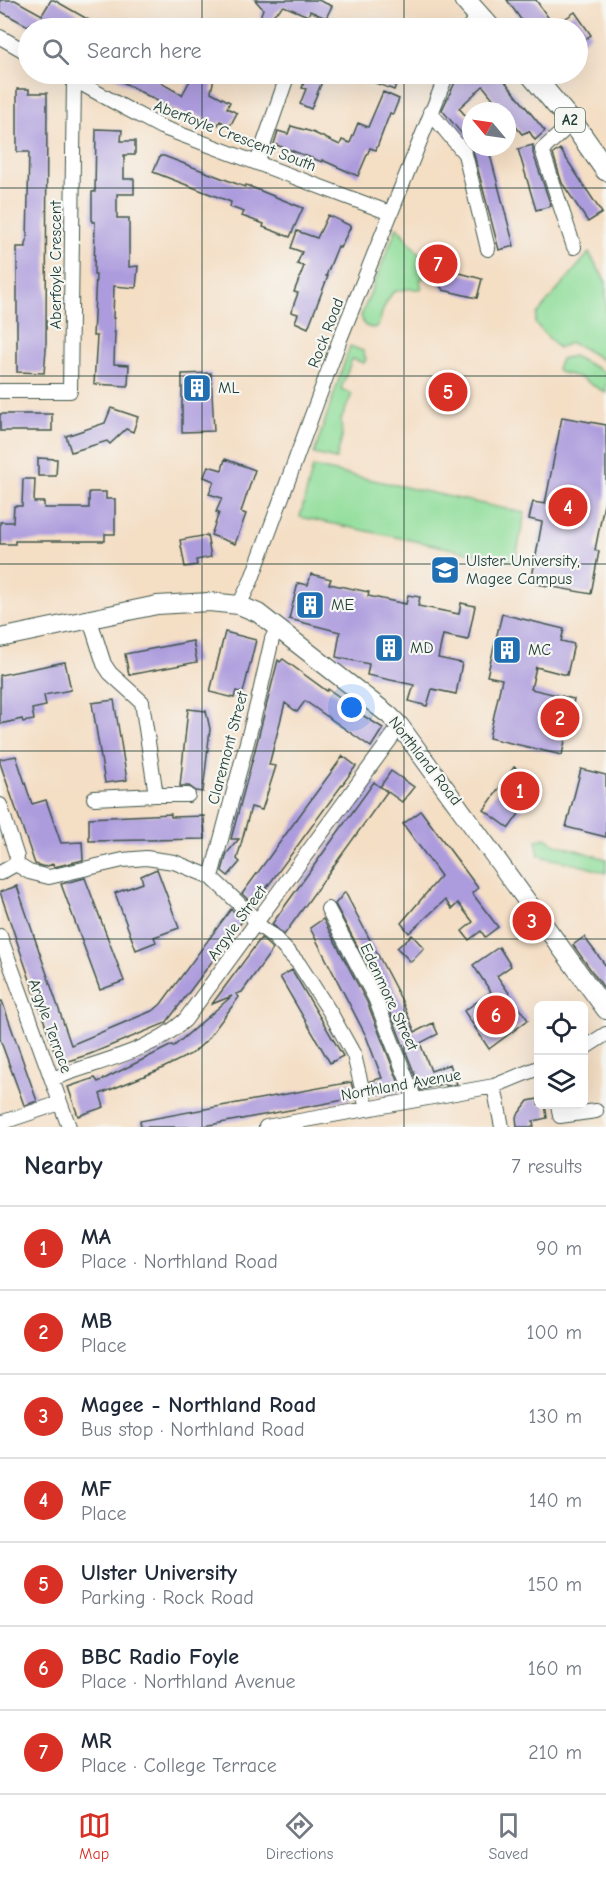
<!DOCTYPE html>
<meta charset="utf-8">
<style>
:root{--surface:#fff;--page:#f2f2f3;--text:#1f2937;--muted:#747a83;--line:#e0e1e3;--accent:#d93025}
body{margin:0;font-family:"Comic Neue",sans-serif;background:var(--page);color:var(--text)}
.controls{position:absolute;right:18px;bottom:18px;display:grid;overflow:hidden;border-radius:9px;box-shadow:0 6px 24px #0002}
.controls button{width:54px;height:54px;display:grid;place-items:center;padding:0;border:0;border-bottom:2px solid var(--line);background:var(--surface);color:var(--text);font:30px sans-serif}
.compass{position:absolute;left:462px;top:102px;width:54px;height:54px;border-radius:50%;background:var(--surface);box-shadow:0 6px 24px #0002;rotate:299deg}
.you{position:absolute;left:352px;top:708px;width:21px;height:21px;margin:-15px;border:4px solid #fff;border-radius:50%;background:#1a73e8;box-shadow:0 0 0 9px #1a73e833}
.badge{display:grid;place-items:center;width:39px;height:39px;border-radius:50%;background:var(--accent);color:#fff;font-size:20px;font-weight:700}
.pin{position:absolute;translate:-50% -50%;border:3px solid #fff;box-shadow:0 2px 6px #0006}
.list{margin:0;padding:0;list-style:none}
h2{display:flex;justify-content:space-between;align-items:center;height:78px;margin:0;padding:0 24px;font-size:26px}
h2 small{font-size:20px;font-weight:400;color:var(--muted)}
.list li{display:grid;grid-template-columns:39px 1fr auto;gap:18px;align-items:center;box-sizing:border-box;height:84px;padding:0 24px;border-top:2px solid var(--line)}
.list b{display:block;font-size:22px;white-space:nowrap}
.list p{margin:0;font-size:20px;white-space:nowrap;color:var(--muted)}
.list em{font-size:20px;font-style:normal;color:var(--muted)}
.icon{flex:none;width:33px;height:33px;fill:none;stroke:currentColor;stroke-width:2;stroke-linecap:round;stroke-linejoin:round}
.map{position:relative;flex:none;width:606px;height:1127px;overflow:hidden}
.search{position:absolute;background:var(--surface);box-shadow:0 6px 24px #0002;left:18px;right:18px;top:18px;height:66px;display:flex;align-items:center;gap:15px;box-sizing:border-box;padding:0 21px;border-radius:33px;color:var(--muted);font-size:22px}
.sheet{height:666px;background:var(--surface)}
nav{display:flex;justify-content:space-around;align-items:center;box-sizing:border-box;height:84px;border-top:2px solid var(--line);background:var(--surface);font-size:16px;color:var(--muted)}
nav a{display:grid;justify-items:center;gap:3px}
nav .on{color:var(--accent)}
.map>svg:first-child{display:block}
</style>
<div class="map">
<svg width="606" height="1127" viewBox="0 0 606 1127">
<rect width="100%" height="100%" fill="#f6f6f2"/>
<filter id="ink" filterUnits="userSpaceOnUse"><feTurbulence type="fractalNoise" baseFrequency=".0167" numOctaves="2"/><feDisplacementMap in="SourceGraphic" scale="12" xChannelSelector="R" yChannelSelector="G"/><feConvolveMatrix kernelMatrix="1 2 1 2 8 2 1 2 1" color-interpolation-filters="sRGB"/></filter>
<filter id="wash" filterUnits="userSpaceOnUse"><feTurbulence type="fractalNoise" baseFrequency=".008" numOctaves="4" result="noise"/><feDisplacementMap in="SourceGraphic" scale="24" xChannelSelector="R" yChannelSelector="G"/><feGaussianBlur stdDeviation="1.35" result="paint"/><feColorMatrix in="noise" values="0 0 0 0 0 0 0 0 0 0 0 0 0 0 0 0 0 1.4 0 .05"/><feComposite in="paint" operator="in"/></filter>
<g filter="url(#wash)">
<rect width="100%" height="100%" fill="#f4dec4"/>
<path fill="#92de9b" stroke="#588e68" stroke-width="1.5" d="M397,227l23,28 11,17 -11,8 2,9h-16l-13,3c-4,6 -8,12 -10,18 -4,10 -2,24 -19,15l-3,-9z
M589,253l17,29v80l-25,-15 -11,-4 -12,5 -23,-25 2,-9z
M350,346l13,5 3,8 -2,4 -12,-4 -11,30 11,5 -11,26 1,18 -6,21 -22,-5z
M573,356l33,17v20l-27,-16 -20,-5 -2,-4 4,-9z
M313,467l212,46 -10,49 -215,-45z
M545,838l11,6 50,15v14l-19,-6 -48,-11 -3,-16z"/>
<g id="blocks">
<path fill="#ad9cdd" d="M0,0h15l27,15 9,-15h3l49,28h-67l-6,-4 -2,2 -28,-15z
M255,0h63l14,6 -6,12 -16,-7 -2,5 -24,-10 -10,8 -5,14 -9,-11 3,-8z
M507,0h29l18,26 21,-14 16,23 -13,9v-16h-51z
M108,74h45l-2,3 31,18 11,-20 7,4 1,-5 13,4 -3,14 19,10 -3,6 10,5 -7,13 -10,-5 -2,4 -26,-12 -1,4 -21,-9z
M307,74h18l-14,35 -11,-5 6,-15 -4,-1z
M352,74h48l-6,16z
M459,74h40l46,57 -10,9 -6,-9 -7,3 -15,-18v-5h-4l-20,-25 -24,22 12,14v23l-29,-35z
M17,89h12v4h18l-1,257 -2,23 -27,-1v-125h9v-6h1l2,-89h-12z
M383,92l16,7 -6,15 -3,-1 -14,37 -6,-2 -12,28 -36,-16v2l-48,-18 4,-13 10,3 3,-8 21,6 28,13 2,-5 8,3 8,-20 10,4z
M96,129l26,1 -1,11h14v14h-11v24h10v15h-17v24h12v49l9,-1 -2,22 -22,-2 -1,32h1v14h1l-1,32 15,1 -1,21 -34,-2 3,-48h-4l3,-61h-2l1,-53h-3v-30h3z
M533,145v8l18,53 -15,4 -18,-61z
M472,147h16l26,99 -15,4z
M560,149l42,64 -14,9 -26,-39 -9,-29z
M160,156h4l81,31 1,-2 57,23 -13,29 -27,-10 1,-3 -22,-8 2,-4 -14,-5 1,-5 -78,-30z
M328,215l23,11 -11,22 -2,-2 -12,30h2l-20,52 -13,-6 3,-8 -7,-2 7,-19 -4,-1 10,-26 -7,-2 5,-12 -11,-4 6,-17 20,7z
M436,244l20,28 26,7 -5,19 -34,-8 -23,-35z
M211,373l3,58 -32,1v-58z
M111,408l27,9 -5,15 -7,-3 -16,15 -3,-3 -36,11 -5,-16 39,-13z
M0,414h52v17h-52z
M562,417l44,8v69l-11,56 4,1 -8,43 -60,-11 11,-61 -13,-3 2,-9 2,-8 12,2z
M38,458l19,1 -1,17h-18z
M225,459l30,11 -14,42 5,2 -11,30 -24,-9 8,-22 -3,-1 6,-14 -13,-4 5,-13 -10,-4 4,-11 14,4z
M23,479h12l-1,23h10v6h45v-16h17v7h9v35h-10v7h-90v3h-15v-22h13l1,-16h8z
M207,535l4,22 -15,3 1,5 -12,2 -5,-27z
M311,574l20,5 -2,5 40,8 -1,4 38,8 2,-9 12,2 -2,9 41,8 2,-11 14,3 -7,34 -25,-5 -5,23 24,5 -6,31 -24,-5 -5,17 -18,-5 5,-16 -47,-10 2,-11 -33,-7 4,-25 -51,-13 9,-36 10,2z
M502,614l62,15 -3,12 13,3 -7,31 -31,-8 -5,22 43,10 -12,56 -73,-17 13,-59 -15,-3z
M225,632l31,8 -13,53 -7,-2 -2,7 -24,-6z
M193,641l4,21 -68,13 -4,-21z
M283,659l44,32 1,-2 25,17 -2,2 32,20 -12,19 -66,-46 -8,11 -12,-9 -16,62 7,1 -14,44 -11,-3 -14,52 3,3 -12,14 -6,-5 5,-18 12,-14h-8l23,-85 24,-94 2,2z
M65,662l6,28 -27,5 2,11 -14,3 2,11 -11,2 -1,-3 -22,5v-49z
M114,700l13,80 -22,3 -13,-80z
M188,709l18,2 4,18 -7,63 -7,-1 -7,-5h-9z
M16,756l16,48 14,-4 15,43 21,-1 1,18 -29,7 -1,-3 -8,3 -10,-3 -35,-101v-4z
M343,756l13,10 -102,139 -12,-11z
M514,767l26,17 -31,44 -25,-18z
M581,769l25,6v62l-40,-10z
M391,771l23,16 -12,15 -21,-15 6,5 -103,143 -12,-11 102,-142 6,5z
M421,811l57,77 -6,5 26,34 -13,10 -4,-6 -12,9 -7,-9 11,-9 -15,-19 -6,6 -7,-9 -36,33 -8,-10 40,-47 -38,-52z
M171,814v3l33,-1 1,23 -116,2v-23z
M157,869l22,59 -25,9 2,5 -20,8 -21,-57 28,-10 -2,-7z
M85,878l39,103 -24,9 -39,-106z
M17,886l54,159 83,-35 7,-6 70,-95 12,11 -77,103 -76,31 -28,9 -4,-11 -3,1 -55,-161z
M345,892l56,107 14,33 18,-9 5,11 -18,9 11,28 19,-7 7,20 -11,2 -1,-3 -24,7 -38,-96 -48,-90z
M323,919l44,83 35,89 -12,4 -1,-3 -16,3 -3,-14 12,-3 -16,-42 -56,-108z
M412,935l12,13 -13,14 -14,-14z
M584,937l22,29v25l-33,-46z
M261,938l12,11 -31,43 -6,2 3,3 -32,43 -14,13 -34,17 -59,24 4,13 -26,9 -10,-29 27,-9 3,4 74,-37 1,2 59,-51 -20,8z
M499,947l12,19 -14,10 31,44 -39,29 -25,-38 27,-19 -18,-27z
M292,970l51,86 -13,7 -50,-86z
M0,1001h2l35,100 -11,4h-2l-24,-66z
M351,1082l4,16 -156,29h-58l-1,-6z
M538,1099v5h7l2,14 -14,3 1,6h-17l-1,-10 12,-16z"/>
</g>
</g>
<g filter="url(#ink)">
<use href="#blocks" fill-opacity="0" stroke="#3f554a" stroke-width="1.5"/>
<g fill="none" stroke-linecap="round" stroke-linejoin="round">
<g stroke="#3f554a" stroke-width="16">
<path id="minor" d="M468,28l11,-13
M0,37l28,16
M64,74l52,29 45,24 229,86
M430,112l35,42 23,95
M572,123l-30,27 32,97
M257,163l31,-89
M0,391h70l4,-312
M239,605l12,-24 89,-242 107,-265
M90,620l14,44 6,9 32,29 14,93
M94,798l62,-3h32
M0,805l17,52 -1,7 -16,9
M16,864l13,8 20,5 74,-17 23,-2 28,4 37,15 39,37 7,10 16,12 26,28 31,48 24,43 13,54
M211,877l47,-176 14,-62 6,-12
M328,909l47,89 40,102
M0,936l69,191
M584,1048l22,-14
M52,1079c45,-18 97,-26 133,-59l215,-294
M494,1086l8,41
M558,1104l2,12 36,-5
M0,1123l60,-20
M266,1127l228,-41 44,-18"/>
</g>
<g stroke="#3f554a" stroke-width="20">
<path id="secondary" d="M0,638l157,-33 52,-3 30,3 19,8 131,102 11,11 206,284"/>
</g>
<g stroke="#3f554a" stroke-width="23">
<path id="trunk" d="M465,0l25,28
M531,74l46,55 29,41"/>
</g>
<use href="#minor" stroke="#fff" stroke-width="14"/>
<use href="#secondary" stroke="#fff" stroke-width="18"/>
<use href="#trunk" stroke="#fff" stroke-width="21"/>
</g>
</g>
<path fill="none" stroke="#1f3d34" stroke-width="1.5" stroke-opacity="0.55" d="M202,0v28M404,0v28M202,74v1053M404,74v1053M0,188h606M0,376h606M0,564h606M0,751h606M0,939h606"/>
<defs>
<g id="building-square" transform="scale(1.5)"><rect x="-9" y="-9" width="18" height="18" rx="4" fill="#1f6fb2" stroke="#f6f6f2"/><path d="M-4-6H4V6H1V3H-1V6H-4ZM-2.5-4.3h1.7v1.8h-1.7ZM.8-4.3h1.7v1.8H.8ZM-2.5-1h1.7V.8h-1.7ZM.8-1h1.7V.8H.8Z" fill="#fff"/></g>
<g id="university-square" transform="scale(1.5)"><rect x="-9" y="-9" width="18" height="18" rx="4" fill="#1f6fb2" stroke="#f6f6f2"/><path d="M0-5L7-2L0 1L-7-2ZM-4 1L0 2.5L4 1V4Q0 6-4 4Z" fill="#fff"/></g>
</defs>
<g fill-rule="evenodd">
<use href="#building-square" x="197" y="388"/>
<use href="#university-square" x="445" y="570"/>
<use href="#building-square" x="310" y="605"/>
<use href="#building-square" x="389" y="648"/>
<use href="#building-square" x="507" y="650"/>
</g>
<g text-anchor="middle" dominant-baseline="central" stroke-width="4.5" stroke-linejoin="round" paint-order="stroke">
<rect fill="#f6f6f2" stroke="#60746d" stroke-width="1.5" x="555" y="108" width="30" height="24" rx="4.5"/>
<g font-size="15" font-weight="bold" fill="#1f3d34">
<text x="570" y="120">A2</text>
</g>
<g font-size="16" fill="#1f3d34" stroke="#f6f6f2">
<text transform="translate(235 136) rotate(21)">Aberfoyle Crescent South</text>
<text transform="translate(56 265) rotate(-90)">Aberfoyle Crescent</text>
<text transform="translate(326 333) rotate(-69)">Rock Road</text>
<text transform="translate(228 748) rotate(-75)">Claremont Street</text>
<text transform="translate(425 761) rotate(52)">Northland Road</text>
<text transform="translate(237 923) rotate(-54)">Argyle Street</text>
<text transform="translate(389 997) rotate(65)">Edenmore Street</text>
<text transform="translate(50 1026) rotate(70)">Argyle Terrace</text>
<text transform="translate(401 1085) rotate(-10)">Northland Avenue</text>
</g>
<g font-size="16" fill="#1f3d34" stroke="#f6f6f2" text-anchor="start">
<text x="218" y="388">ML</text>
<text x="466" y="561">Ulster University,<tspan x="466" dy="18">Magee Campus</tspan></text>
<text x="331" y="605">ME</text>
<text x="410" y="648">MD</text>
<text x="528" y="650">MC</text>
</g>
</g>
</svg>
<div class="controls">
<button><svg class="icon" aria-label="locate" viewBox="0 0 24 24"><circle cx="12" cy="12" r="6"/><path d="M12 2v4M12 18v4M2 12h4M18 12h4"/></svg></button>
<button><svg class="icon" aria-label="layers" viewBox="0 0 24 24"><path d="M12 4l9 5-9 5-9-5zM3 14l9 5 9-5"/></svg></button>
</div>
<svg class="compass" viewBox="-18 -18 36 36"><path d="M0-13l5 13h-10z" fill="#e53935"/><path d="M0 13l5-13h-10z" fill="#747a83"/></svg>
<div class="you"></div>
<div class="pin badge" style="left:520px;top:791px">1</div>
<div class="pin badge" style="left:560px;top:718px">2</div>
<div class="pin badge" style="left:532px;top:921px">3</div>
<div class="pin badge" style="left:568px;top:507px">4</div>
<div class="pin badge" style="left:448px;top:392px">5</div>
<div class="pin badge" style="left:496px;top:1015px">6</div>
<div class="pin badge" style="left:438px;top:264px">7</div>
<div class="search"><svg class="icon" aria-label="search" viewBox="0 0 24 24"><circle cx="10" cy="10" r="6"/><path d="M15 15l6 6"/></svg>Search here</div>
</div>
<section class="sheet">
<h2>Nearby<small>7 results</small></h2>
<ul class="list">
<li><span class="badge">1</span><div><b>MA</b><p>Place · Northland Road</p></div><em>90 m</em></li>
<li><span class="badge">2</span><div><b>MB</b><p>Place</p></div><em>100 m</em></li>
<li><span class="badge">3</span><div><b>Magee - Northland Road</b><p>Bus stop · Northland Road</p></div><em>130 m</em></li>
<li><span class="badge">4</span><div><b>MF</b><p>Place</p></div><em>140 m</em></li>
<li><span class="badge">5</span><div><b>Ulster University</b><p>Parking · Rock Road</p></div><em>150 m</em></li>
<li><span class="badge">6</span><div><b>BBC Radio Foyle</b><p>Place · Northland Avenue</p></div><em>160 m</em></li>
<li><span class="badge">7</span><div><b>MR</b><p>Place · College Terrace</p></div><em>210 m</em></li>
</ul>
</section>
<nav>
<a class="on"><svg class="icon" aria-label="map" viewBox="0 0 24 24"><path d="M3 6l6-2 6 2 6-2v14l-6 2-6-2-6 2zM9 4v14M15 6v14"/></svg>Map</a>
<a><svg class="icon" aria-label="directions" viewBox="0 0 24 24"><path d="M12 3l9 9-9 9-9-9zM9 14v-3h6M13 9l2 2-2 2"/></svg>Directions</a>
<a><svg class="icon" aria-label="saved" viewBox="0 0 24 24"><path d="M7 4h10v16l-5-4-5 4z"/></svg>Saved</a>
</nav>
